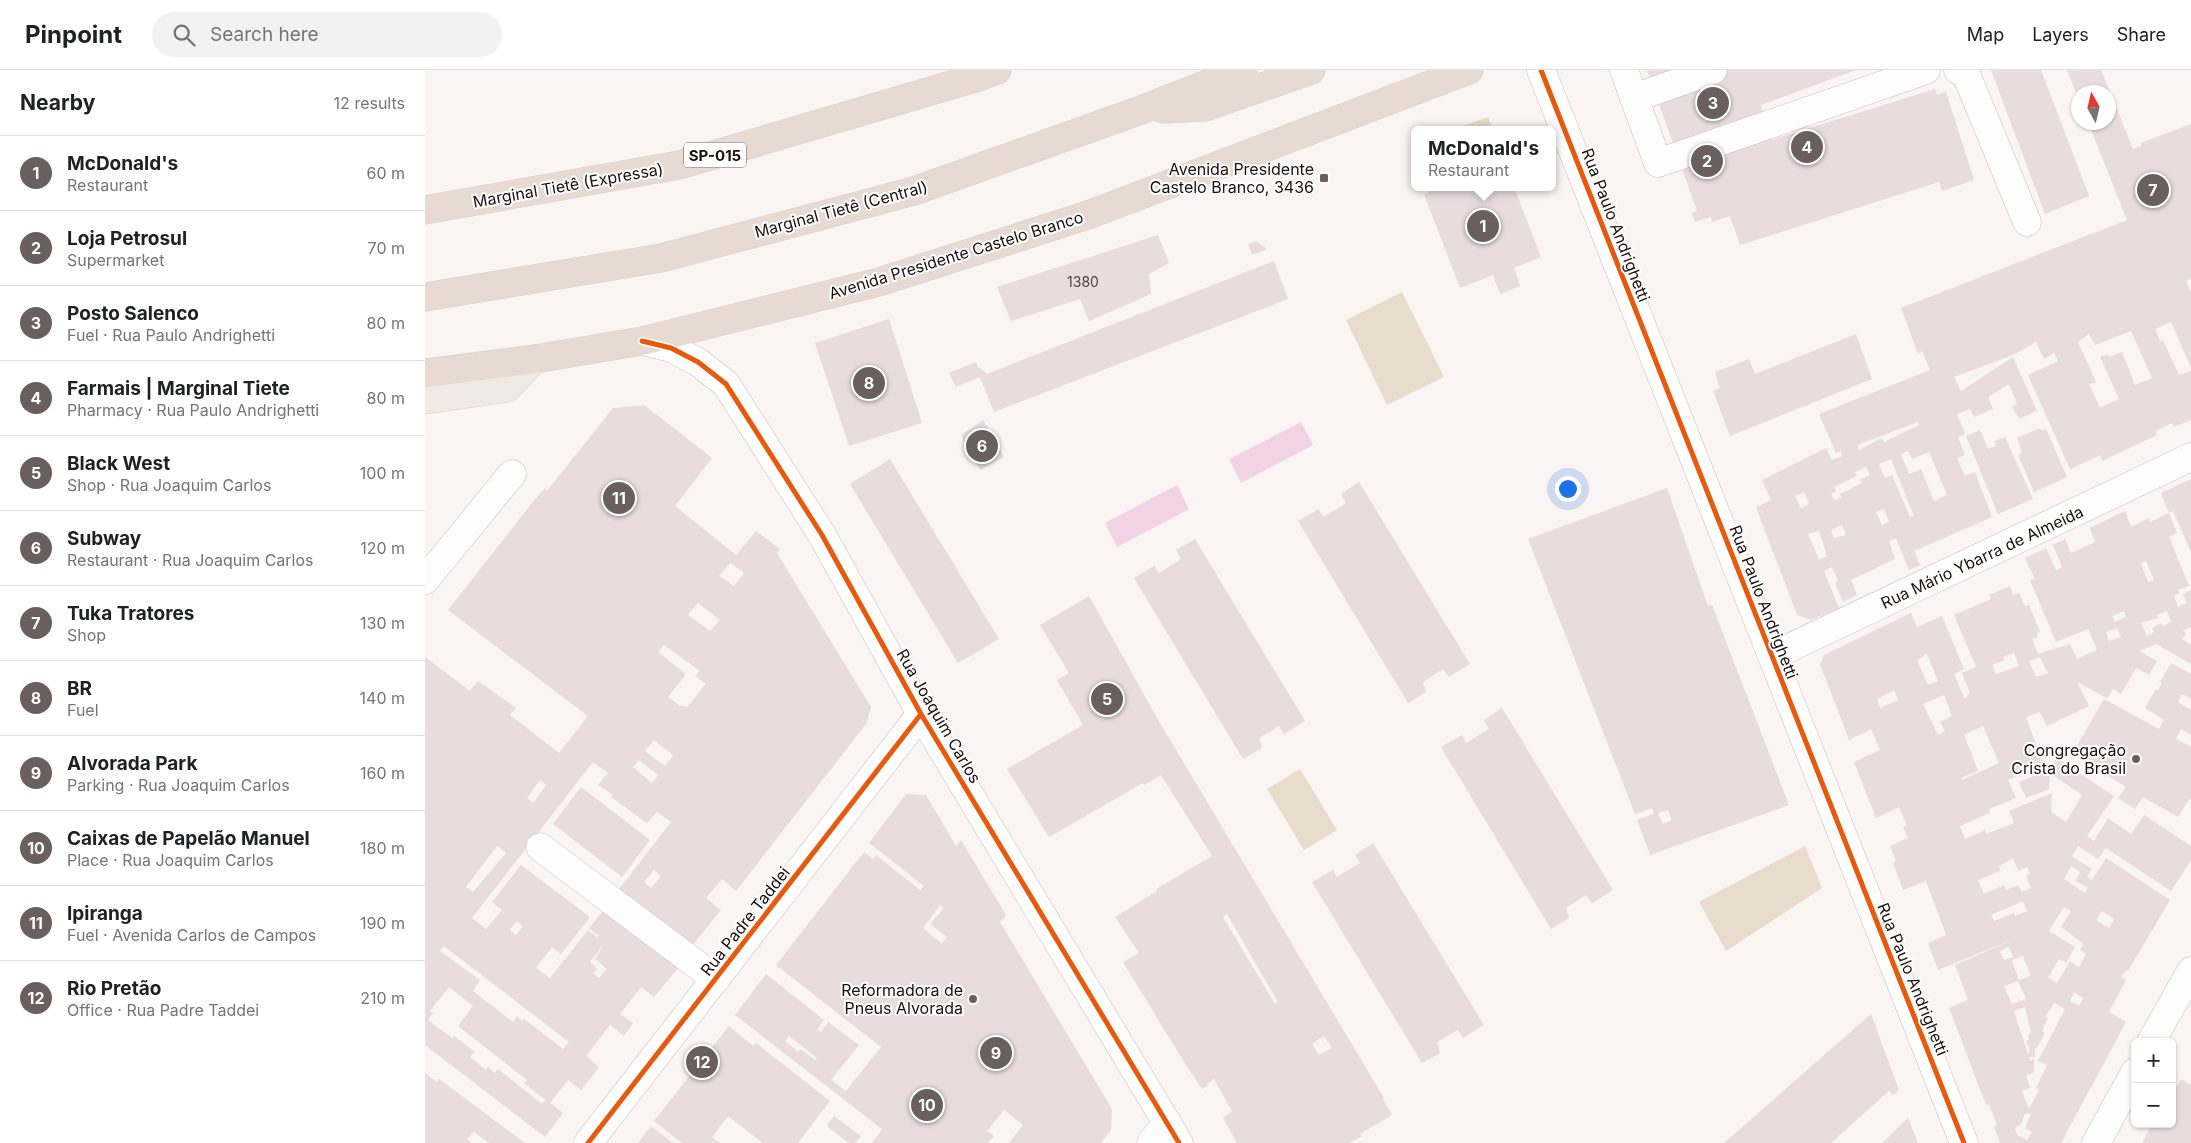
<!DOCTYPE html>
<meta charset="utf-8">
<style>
:root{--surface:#fff;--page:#f2f2f2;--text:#202124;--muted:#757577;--line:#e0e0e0;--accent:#685f5e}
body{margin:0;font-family:Inter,sans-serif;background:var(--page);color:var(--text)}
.controls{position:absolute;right:15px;bottom:15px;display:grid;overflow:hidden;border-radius:8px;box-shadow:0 1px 4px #0004}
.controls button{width:45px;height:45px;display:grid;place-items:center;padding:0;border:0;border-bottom:1px solid var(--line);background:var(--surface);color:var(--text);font:25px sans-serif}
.compass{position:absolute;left:1646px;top:15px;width:45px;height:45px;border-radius:50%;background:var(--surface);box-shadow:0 1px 4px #0004;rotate:352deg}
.you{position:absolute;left:1142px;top:418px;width:18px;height:18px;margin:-12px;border:4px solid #fff;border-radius:50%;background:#1a73e8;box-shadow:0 0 0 8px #1a73e833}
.badge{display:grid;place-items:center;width:32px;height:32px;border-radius:50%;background:var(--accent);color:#fff;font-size:16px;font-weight:700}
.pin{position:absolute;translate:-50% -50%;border:2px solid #fff;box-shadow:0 1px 5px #0006}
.popup{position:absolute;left:986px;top:56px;width:145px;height:65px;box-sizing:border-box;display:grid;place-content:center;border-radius:8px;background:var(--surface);filter:drop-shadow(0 1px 4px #0005);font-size:16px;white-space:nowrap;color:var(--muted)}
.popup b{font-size:19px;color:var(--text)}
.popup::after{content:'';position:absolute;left:50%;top:100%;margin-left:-10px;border:10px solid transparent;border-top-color:var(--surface)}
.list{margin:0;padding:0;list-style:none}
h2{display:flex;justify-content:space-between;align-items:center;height:65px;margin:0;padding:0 20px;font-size:21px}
h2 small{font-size:16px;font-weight:400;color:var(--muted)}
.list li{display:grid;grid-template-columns:32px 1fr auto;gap:15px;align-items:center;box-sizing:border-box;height:75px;padding:0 20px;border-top:1px solid var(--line)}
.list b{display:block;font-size:19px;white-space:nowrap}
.list p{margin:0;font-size:16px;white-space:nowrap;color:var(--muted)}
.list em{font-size:16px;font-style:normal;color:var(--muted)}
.icon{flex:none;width:28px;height:28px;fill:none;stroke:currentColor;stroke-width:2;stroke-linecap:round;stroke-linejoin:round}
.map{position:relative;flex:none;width:1766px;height:1073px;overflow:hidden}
header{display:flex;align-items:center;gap:30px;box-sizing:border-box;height:70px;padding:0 25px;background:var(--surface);border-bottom:1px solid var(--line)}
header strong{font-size:24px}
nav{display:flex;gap:28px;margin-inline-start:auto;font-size:18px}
.search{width:350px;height:45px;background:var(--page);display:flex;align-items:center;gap:12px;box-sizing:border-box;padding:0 18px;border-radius:28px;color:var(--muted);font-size:19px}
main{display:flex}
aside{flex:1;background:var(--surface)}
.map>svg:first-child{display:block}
</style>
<header>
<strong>Pinpoint</strong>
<div class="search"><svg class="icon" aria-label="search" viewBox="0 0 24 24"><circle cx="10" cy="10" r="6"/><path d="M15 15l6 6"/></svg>Search here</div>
<nav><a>Map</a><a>Layers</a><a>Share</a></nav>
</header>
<main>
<aside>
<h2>Nearby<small>12 results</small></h2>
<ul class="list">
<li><span class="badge">1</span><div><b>McDonald's</b><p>Restaurant</p></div><em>60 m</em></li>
<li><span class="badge">2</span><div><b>Loja Petrosul</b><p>Supermarket</p></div><em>70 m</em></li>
<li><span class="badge">3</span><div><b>Posto Salenco</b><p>Fuel · Rua Paulo Andrighetti</p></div><em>80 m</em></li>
<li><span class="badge">4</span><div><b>Farmais | Marginal Tiete</b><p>Pharmacy · Rua Paulo Andrighetti</p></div><em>80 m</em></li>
<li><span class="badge">5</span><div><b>Black West</b><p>Shop · Rua Joaquim Carlos</p></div><em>100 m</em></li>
<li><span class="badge">6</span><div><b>Subway</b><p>Restaurant · Rua Joaquim Carlos</p></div><em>120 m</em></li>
<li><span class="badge">7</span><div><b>Tuka Tratores</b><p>Shop</p></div><em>130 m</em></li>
<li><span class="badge">8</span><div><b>BR</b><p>Fuel</p></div><em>140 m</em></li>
<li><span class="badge">9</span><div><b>Alvorada Park</b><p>Parking · Rua Joaquim Carlos</p></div><em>160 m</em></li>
<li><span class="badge">10</span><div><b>Caixas de Papelão Manuel</b><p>Place · Rua Joaquim Carlos</p></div><em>180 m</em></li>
<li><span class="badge">11</span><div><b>Ipiranga</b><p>Fuel · Avenida Carlos de Campos</p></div><em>190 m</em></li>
<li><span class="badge">12</span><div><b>Rio Pretão</b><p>Office · Rua Padre Taddei</p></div><em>210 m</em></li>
</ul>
</aside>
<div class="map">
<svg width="1766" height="1073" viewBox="0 0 1766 1073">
<rect width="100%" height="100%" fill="#faf4f2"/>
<path fill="#e8dccc" d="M1063,47l5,13h-40z
M977,222l42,85 -57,28 -41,-85z
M875,699l37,61 -33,20 -37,-61z
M1380,776l17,42 -96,63 -27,-49z"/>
<path fill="#f2d2e5" d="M876,352l12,23 -72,38 -12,-24z
M752,415l12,24 -72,38 -12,-24z"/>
<path fill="#e8dcdd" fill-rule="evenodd" d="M1222,0h209l-95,35 10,35 164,-51 2,6 9,-3 28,88 -32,11 -3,-9 -199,63 -10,-29 -18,6 -1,-5 -16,5 -3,-9 5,-2z
M1566,0h50l48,126 -44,18z
M1642,0h34l32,79 8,-3v-3l50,-19v155l-5,2 5,12v75l-20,-46 -16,7 5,12 3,-1 16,35 12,-4v49l-17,7 -2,-4 -17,8 2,4 -55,26 -2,-6 -30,14 -42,-94 30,-14 -4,-8 -10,6 -8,-17 -23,13 -59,22 7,14 52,-34 24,54 -18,8 -7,-12 5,-3 -8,-20 -21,13 5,12 -19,8 -4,-8 -13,5 8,20 -7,3 7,18 -8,3 8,18 10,-4 17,45 -78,34 6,14 -11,5 -13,-32 -7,3 6,18 -44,21 6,15 -14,7 -8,-19 3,-2 -6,-14 -8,4 15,37 -28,12 -14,-5 -41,-108 15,-7 -9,-20 64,-32 6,12 10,-4 -1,-5 -5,2 -17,-39 111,-44 -8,-19 -4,3 -17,-46 226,-88 -39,-98h21v-30h-30l-1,6zM1706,261l21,47 -17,7 -13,-33 -13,5 -1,-3 -8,3 19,42 -19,9 -11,-24 7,-2 -18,-40 11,-8 6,11zM1493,352l1,3 -35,17 -2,-4 -23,12 -2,-5zM1483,381l4,8 17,-7 18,43 -13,6 -13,-32 -12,5 -8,-20zM1466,389l23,57 -4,1 -18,-42 -7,3 -6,-14zM1441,397l4,8 -10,5 2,3 -22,11 2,3 -8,3 -3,-6 5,-3 -2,-4 23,-11 -2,-4zM1379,422l5,12 -8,4 -6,-12zM1459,439l5,13 -7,3 -6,-13zM1417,455l4,10 -12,3 -3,-8zM1394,461l8,25 -8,4 -11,-26z
M1017,117h72l27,70 -27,11 6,18 -20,8 -7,-19 -33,13 -36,-94z
M733,165l11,28 -20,11 2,20 -62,27 -9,-22 -69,22 -14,-34z
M831,171l11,8 -15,6 -4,-11z
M849,191l14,38 -294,113 -14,-35 -24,10 -7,-14 27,-11 2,5 9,7z
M464,249l33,104 -73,23 -34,-103z
M1431,264l16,45 -142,57 -17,-45 7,-3 -5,-16 34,-13 6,15z
M219,335l68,53 -37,48 61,49 20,-24 24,18 -3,4 94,154 -5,17 -130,167 -14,-12 -16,19 15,12 -30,37 -75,-54 55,-71 -14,-10 -10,11 -36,-26 2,-2 -15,-10 10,-12 -15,-11 -121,156 14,11 16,-19 -10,-8 29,-37 69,52 -29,37 -9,-7 -16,21 14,10 38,-48 9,7 2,-1 -10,-8 15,-18 75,57 -25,30 -13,-10 -21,27 13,9 -9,13 -14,-11 -24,31 13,11 -8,11 -10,12 -13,-10 -18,23 13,10 -18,24 -120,-92v-388l45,34 8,-10 38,27 -6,7 49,38 29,-37 -140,-106 88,-112 9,-10 2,3 66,-83zM305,493l14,10 -10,13 -15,-10zM273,533l22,17 -10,11 -22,-16zM239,575l36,26 -5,5 11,8 -19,23 -8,-2 -11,-8 18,-23 -28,-22zM229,670l19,15 -8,11 -20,-15zM214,690l19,15 -6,8 -19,-16zM115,710l6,5 -13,18 -6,-5zM72,776l9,7 -33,39 -7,-5zM229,800l7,6 -10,12 -7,-6zM91,851l7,5 -7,9 -6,-5zM180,873l-10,16 12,10 -8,9 -6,-5 5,-4 -8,-7zM19,876l125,96 -6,7 -39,-30 -2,2 -5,-5 -4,6 -40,-31 7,-11 -40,-29zM24,917l24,19 -15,20 69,54 -3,3 22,17 -4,4 -44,-35 -3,4 -7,-6 -2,3 -16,-13 5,-5 -21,-16 -2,2 -24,-18 5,-7 -3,-2z
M558,350l21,37 -24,13 -19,-35z
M1615,358l2,3 4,-2 21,48 -33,15 -16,-37 4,-3 -5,-14z
M1555,360l8,19 8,-3 -2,-5 11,-4 28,62 -35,15 -32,-78z
M465,389l109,180 -41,24 -108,-179z
M1766,409v73l-18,-41 -4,2 -8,-20z
M934,412l111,182 -21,13 -6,-8 -20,13 3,10 -18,11 -110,-182 21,-12 4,8 23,-14 -5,-9z
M1242,418l41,118 4,-1 77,200 -139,50 -13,-35 17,-6 -2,-6 -17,6 -107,-275zM1243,740l4,10 -9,4 -5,-11z
M1700,441l6,16 18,-9 1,4 19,-9 8,20 -8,4 20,49 -11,4 2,3 -6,3 4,11 9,-4 -4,-9 8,-4v37l-8,3 3,4 -4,5 9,6v19l-35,-20 -17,7 18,10 -8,14 -13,-7 -15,26 -8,-5 -6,9 -30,-16 12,24 -42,20 -7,-14 -14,5 17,47 -35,16 8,18 -27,11 1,4 -30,13 5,13 20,-9 1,4 28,-11 -5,-12 43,-18 -1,19 15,10 16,-27 -28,-19 1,-19 59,39 -27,40 7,5 14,-23 23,16 13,-19 47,31v14l-20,31 -65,-43 -8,11 -20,-13 -6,10 20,13 -5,8 5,3 14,-22 64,42 -42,71 -2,-1 -5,7 5,3 -17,32 17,10 -65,121h-61l-6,-16 3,-2 -8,-21 -3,1 -37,-97 19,-8 -13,-35 66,-29 -83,34 -10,-27 18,-8 -20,-54 -23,9 -10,-27 3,-2 -6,-15 18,-8 -5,-11 4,-2 -8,-18 -23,11 -22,-56 26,-12 -9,-21 -22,11 -29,-76 4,-9 87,-42 6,14 25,-11 22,53 -10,5 10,24 4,-2 -1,-1 3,-2 -8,-20 14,-6 -22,-52 37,-16 -2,-4 21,-9 3,9 6,-2 6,13 4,-1 11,27 -4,1 2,4 -6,2 6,15 32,-10 7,15 20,-9 -9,-21 -32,13 -26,-62 5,-1 -10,-21 21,-10 10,22 6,-3 -9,-22 12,-6 6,14 24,-11 -5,-14zM1721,491l8,19 -6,2 -7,-19zM1699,541l2,6 -11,5 -3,-6zM1742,541l4,11 -8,4 -1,-3 -10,5 2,4 -7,4 -6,-13 17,-5 -1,-3zM1692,558l4,9 -12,4 -3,-9zM1589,583l5,13 -23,8 -4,-9 13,-5 -2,-3zM1502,584l11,27 -10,4 -11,-25zM1615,587l6,14 1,-1 1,3 -12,4 -7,-16zM1469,620l4,10 -18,8 -3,-9zM1519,625l8,21 -12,6 5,9 -7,4 -15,-31zM1558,656l16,37 -37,17 -1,-2 17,-7 -14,-36zM1588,788l5,13 9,-4 3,7 -4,2 5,12 -9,4 -4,-7 -12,5 -2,-5 -20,9 -6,-14 22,-9 -1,-5zM1646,796l9,6 -4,9 12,7 -3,5 -21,-14zM1598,831l4,10 -12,5 -1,-3 -20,8 -3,-6zM1639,837l7,4 -10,16 23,17 -4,6 6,4 -7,13 -9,-6 -13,22 -9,-5 11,-19 7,4 9,-16 -26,-16zM1677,841l12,8 -5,9 -13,-8zM1584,877l4,10 -9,3 -4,-9zM1598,886l8,20 -12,4 -7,-20zM1593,911l8,18 -14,5 -8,-18zM1649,923l10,5 -5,8 -9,-5zM1629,933l11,6 -27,52 9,4 -11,23 3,2 -10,19 -7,-18 8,-3 -4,-12 8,-4v-14l-3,3 -2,-4h6v-9h2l8,-15 -3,-2 6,-13 -3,-1zM1600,937l6,26 -3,2 1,5 -3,1 4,9 -2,4 -14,-43zM1606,1043l-6,15 7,4 -5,8 -10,-5 -2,-7 6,-4 4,-10z
M770,469l110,182 -21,13 -5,-8 -20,12 3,10 -19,11 -109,-181 20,-12 5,7 22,-14 -5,-9z
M664,526l68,122 227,380 -1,2 9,15 -32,19 2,2 -12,7h-113l-14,-25 9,-7 -18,-32 -7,5 1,2 -6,3 -18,-27 -61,-100 16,-9 -24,-36 42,-26 -1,-2 56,-33 -51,-81 -17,10 -1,-2 -94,54 -42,-68 76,-44 -26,-45 12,-7 -29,-48zM802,844l51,88 -3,2 -52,-87zM899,966l8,12 -13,7 -7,-11z
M1746,593l20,11v25l-9,-5 -4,8 13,8v25l-10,-6 -5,10 15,8v53l-2,-1 -11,18 -35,-20 -8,12 -17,-11 8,-11 -54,-33 32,-55 55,30 5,-9 -19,-12 11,-19 2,1 4,-7 -2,-1z
M1077,638l111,182 -21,13 -6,-8 -20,13 3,10 -18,11 -110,-182 21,-12 4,8 23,-14 -5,-9z
M1625,699l-1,20 -23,9 -7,-16z
M156,717l69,53 -28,37 -69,-53z
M481,724l20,1 30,51 5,-6 45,75 -6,7 112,187 -1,21 -10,13h-92l14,-18 -19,-15 -17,21 7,5 -6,7h-116l10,-14 -147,-114 31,-41 58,46 -7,10 4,2 7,-10 31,23 -28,35 15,11 35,-44 -105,-82 88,-113 9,7 3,-4 44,35 4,-4 -55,-43zM515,835l4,3 -14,16 17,13 -5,7 -19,-16zM364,966l28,22 -2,2 -14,-11 -3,3 -13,-11z
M948,773l111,182 -21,13 -5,-8 -21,12 3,11 -18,10 -110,-181 21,-12 4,7 23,-14 -5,-8z
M1446,944l28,76 -6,5 -4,-4 -58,52h-107z
M304,956l24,20 3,-3 74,58 -32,42h-35l-35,-27 -16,21 8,6h-38l-28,-22z
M0,1003l12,9 2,-3 86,64h-36l-15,-11 -7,7 5,4h-47z
M1756,1009l10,6v58h-49l10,-19h20v-30z
M409,1046l27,20 -6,7h-6l-20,-15 -2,-3z
M1483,1048l10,25h-36z
M226,1056l22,17h-35z"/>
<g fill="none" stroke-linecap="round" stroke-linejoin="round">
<g stroke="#c5bdbc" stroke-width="29">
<path id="minor" d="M1116,0l423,1073
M1199,0l34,93 268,-93
M1533,0l8,4 61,148
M1209,28l79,-28
M217,271l29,7 27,14 28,22 96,151 99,179 258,429
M0,510l87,-106
M1347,586l419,-199
M115,777l176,132
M1726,972l40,-71
M163,1073l333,-429
M726,1073l16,-21
M1671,1073l39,-71"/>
</g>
<g stroke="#d4d0cf" stroke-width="29">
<path id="major" d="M0,330l82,-12 28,-29"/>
</g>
<g stroke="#d4d0cf" stroke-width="29">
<path id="highway" d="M738,39l42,-2 106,-37
M0,140l254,-45 296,-87 22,-8
M0,227l236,-39 253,-67 227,-81 102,-40
M0,303l110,-14 107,-18 237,-59 209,-67 381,-145"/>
</g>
<use href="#minor" stroke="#fefdfd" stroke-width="28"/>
<use href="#major" stroke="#f0e9e4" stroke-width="28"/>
<use href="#highway" stroke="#e6dad3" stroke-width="28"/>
<g stroke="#fff" stroke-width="8">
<path id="cycleway" d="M1116,0l423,1073
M217,271l29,7 27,14 28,22 96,151 99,179 258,429
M163,1073l333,-429"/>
</g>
<use href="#cycleway" stroke="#e8590c" stroke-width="5"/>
</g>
<g fill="#685f5e" stroke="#fff" stroke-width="2">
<rect x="894" y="103" width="10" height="10" rx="2.5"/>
<circle cx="1711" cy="689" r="5"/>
<circle cx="548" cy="929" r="5"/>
</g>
<g text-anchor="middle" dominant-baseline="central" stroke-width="4" stroke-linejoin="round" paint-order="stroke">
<g font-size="14" fill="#504444">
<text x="658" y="211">1380</text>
</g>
<rect fill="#fff" stroke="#5f5756" stroke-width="1" x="259" y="72.5" width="62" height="25" rx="4"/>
<g font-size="15" font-weight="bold" fill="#1a0f0e">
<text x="290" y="85">SP-015</text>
</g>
<g font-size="16" fill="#1a0f0e" stroke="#fff" text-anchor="end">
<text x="889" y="99">Avenida Presidente<tspan x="889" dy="18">Castelo Branco, 3436</tspan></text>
<text x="1701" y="680">Congregação<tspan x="1701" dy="18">Crista do Brasil</tspan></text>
<text x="538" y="920">Reformadora de<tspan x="538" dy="18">Pneus Alvorada</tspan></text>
</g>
<g font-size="16" fill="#1a0f0e" stroke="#fff">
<text transform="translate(143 115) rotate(-10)">Marginal Tietê (Expressa)</text>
<text transform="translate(416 139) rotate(-15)">Marginal Tietê (Central)</text>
<text transform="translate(1191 155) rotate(69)">Rua Paulo Andrighetti</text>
<text transform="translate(531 185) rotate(-17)">Avenida Presidente Castelo Branco</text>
<text transform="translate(1557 487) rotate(-25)">Rua Mário Ybarra de Almeida</text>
<text transform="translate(1339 532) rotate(69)">Rua Paulo Andrighetti</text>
<text transform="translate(514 646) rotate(60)">Rua Joaquim Carlos</text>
<text transform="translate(320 851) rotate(-52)">Rua Padre Taddei</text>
<text transform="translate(1488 909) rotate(68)">Rua Paulo Andrighetti</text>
</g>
</g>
</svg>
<div class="controls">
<button>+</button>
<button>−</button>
</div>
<svg class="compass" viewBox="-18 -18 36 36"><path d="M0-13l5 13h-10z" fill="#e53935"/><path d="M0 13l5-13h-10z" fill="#757577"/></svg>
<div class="you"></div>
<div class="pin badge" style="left:1058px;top:156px">1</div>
<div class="popup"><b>McDonald's</b>Restaurant</div>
<div class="pin badge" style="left:1282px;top:91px">2</div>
<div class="pin badge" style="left:1288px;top:33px">3</div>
<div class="pin badge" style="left:1382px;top:77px">4</div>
<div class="pin badge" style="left:682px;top:629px">5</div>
<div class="pin badge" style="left:557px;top:376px">6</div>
<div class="pin badge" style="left:1728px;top:120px">7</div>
<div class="pin badge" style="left:444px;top:313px">8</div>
<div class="pin badge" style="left:571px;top:983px">9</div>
<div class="pin badge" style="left:502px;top:1035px">10</div>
<div class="pin badge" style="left:194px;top:428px">11</div>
<div class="pin badge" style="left:277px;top:992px">12</div>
</div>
</main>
